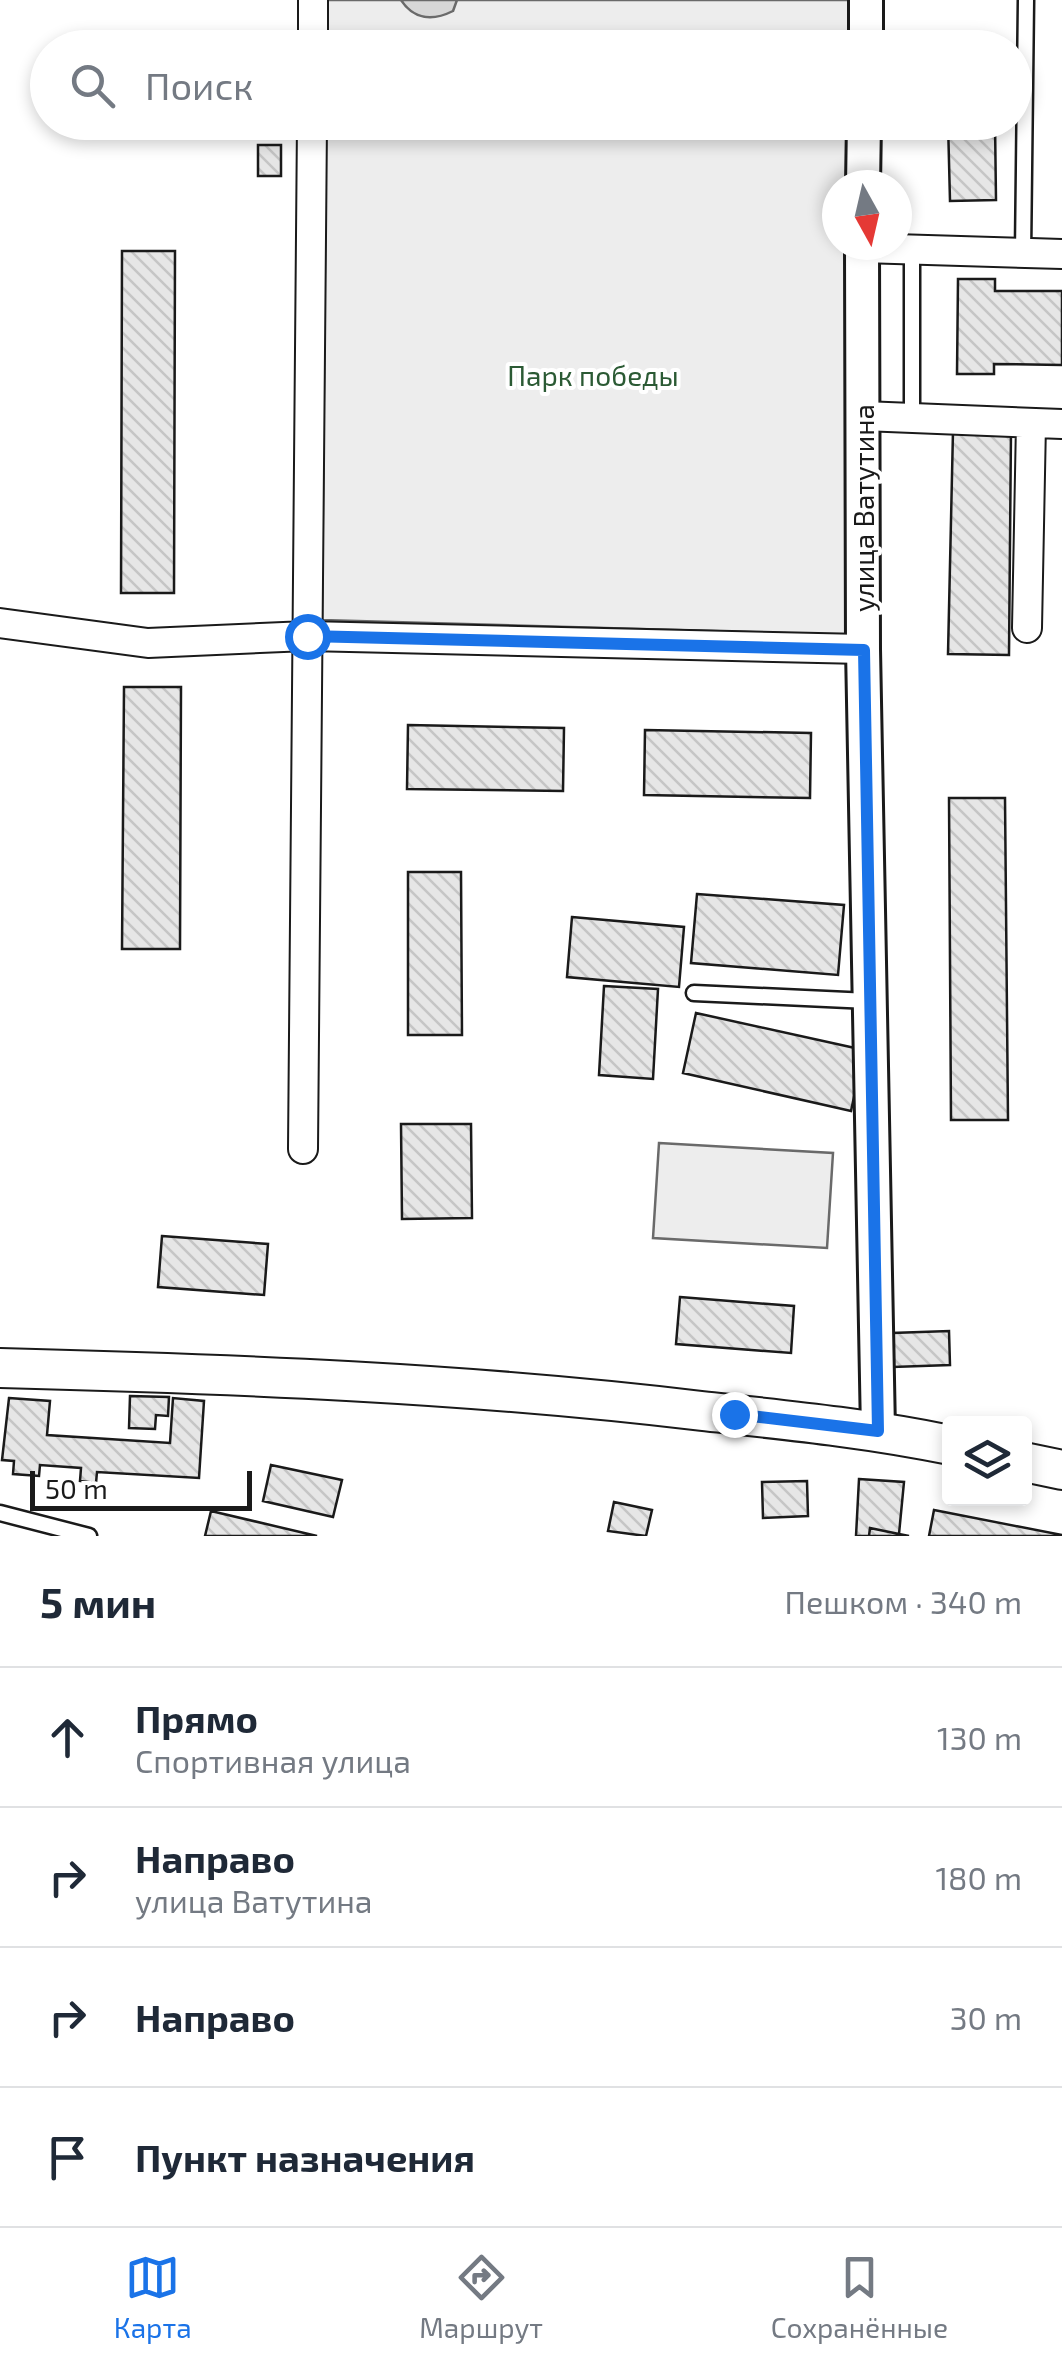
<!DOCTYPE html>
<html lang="ru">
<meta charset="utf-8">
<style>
:root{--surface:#fff;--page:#f2f2f3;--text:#1f2937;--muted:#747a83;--line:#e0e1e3;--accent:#1a73e8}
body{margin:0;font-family:"Exo 2",sans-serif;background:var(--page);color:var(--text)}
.controls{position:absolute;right:30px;bottom:30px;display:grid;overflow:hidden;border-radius:10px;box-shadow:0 5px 15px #0003}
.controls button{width:90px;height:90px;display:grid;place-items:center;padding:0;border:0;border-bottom:2px solid var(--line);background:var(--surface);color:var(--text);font:50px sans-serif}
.compass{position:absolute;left:822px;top:170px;width:90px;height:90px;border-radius:50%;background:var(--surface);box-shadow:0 5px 15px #0003;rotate:172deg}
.scale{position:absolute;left:30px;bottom:25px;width:222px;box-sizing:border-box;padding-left:10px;border:5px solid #1a1a1a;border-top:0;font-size:28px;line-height:35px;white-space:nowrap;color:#1a1a1a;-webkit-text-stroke:8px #fff;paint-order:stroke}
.stop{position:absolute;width:30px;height:30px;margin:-22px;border:8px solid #1a73e8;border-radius:50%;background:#fff}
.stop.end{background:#1a73e8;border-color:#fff;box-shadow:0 2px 10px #0008}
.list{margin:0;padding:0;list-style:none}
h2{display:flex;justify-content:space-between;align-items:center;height:130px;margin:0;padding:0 40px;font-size:42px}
h2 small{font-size:32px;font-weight:400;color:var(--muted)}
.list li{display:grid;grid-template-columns:65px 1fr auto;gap:30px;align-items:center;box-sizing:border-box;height:140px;padding:0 40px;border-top:2px solid var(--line)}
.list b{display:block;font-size:38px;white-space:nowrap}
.list p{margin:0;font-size:32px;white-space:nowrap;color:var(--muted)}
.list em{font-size:32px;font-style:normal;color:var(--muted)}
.icon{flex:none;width:55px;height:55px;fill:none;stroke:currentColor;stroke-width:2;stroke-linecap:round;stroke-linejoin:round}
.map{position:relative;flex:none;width:1062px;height:1536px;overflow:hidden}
.search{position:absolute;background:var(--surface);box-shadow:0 5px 15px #0003;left:30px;right:30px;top:30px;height:110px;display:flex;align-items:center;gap:25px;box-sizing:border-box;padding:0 35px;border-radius:55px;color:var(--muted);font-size:38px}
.sheet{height:690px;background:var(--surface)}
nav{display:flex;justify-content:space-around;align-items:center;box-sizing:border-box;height:140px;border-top:2px solid var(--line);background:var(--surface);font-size:28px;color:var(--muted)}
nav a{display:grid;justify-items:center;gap:5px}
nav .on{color:var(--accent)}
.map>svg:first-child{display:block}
</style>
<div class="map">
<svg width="1062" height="1536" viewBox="0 0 1062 1536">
<defs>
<pattern id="building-back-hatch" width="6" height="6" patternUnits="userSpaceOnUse" patternTransform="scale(2.5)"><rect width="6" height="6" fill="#e6e6e6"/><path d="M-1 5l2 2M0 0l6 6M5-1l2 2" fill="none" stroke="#c5c5c5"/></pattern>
</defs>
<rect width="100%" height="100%" fill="#fff"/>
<path fill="#ededed" stroke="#6a6a6a" stroke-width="2.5" d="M327,0h525v47l-525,1z
M326,123h527l1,62h-17v60h18l-5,390 -528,-15z
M659,1143l174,10 -6,95 -174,-10z"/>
<path fill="#d7d7d7" stroke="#6a6a6a" stroke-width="2.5" d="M401,0h56l-4,11c-20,10 -39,9 -52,-11z"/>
<path fill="url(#building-back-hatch)" stroke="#1a1a1a" stroke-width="2.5" d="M947,43h47v5h-47z
M948,122h47l1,78 -46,1z
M258,145h23v31h-23z
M122,251h53l-1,342h-53z
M958,279h37v12h67v74l-68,-1v10h-37z
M1011,430l-2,225 -61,-1 5,-223z
M124,687h57l-1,262h-58z
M408,725l156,3 -1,63 -156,-2z
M645,730l166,3 -1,65 -166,-3z
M949,798h56l3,322h-57z
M408,872h53l1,163h-54z
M697,894l147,11 -6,70 -147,-12z
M572,917l112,10 -5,60 -112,-10z
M604,986l54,3 -5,90 -54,-4z
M696,1013l168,37 -13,61 -168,-38z
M401,1124h70l1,94 -70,1z
M162,1236l106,8 -4,51 -106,-8z
M680,1297l114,9 -3,47 -115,-9z
M949,1331l1,34 -57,2 -1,-34z
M130,1396l39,1 -1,19 -12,-1 -1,14 -26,-1z
M9,1398l41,3 -3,34 123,8 3,-45 31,3 -5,77 -102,-6 -1,11 -16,-2 1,-13 -41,-3 -1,11 -26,-2 1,-13 -12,-1z
M271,1465l71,15 -9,37 -70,-16z
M859,1479l45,3 -5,52 -29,-6 -1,8h-13z
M807,1481l1,35 -45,2 -1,-36z
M614,1502l38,8 -6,26 -38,-5z
M934,1510l128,25v1h-133z
M211,1511l106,25h-112z
M870,1528l29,6 10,2h-40z"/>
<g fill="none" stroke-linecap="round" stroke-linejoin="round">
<g stroke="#1a1a1a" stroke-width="19">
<path id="service" d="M1023,253l3,-253
M912,418v-168
M694,993l175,8
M0,1513l89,23"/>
</g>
<g stroke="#1a1a1a" stroke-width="32">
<path id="minor" d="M313,48v-48
M862,248l200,6
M863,416l199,8
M0,623l148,20 159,-7 556,13
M1027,628l4,-205
M303,1149l9,-1027"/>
</g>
<g stroke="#1a1a1a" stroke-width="38">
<path id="tertiary" d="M866,48v-48
M863,185l1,-63
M862,245l1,404 15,782"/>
</g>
<g stroke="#1a1a1a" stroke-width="42">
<path id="secondary" d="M0,1368c235,6 469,15 702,43 83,9 166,17 248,34
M1024,1462l38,8"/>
</g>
<use href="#service" stroke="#fff" stroke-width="14"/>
<use href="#minor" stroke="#fff" stroke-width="28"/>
<use href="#tertiary" stroke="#fff" stroke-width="32"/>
<use href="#secondary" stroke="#fff" stroke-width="38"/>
</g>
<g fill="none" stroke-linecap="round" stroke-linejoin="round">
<path stroke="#1a73e8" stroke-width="12" d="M307,636l557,14 14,781 -144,-17"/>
</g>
<g text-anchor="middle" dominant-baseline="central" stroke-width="8" stroke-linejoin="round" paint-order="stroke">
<g font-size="28" fill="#2b5a34" stroke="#fff">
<text x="593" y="375">Парк победы</text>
</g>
<g font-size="28" fill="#1a1a1a" stroke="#fff">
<text transform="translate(863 508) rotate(-90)">улица Ватутина</text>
</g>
</g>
</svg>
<div class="controls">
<button><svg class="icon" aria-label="layers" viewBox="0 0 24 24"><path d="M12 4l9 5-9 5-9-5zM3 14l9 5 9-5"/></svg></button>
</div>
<svg class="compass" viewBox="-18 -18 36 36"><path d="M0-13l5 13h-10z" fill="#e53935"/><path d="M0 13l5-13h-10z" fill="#747a83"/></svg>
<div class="scale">50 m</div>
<div class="stop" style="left:307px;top:636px"></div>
<div class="stop end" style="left:734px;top:1414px"></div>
<div class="search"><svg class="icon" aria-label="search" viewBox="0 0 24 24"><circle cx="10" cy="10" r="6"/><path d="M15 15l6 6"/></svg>Поиск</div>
</div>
<section class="sheet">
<h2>5 мин<small>Пешком · 340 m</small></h2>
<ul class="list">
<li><svg class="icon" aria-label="ahead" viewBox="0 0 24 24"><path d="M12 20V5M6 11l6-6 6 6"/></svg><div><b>Прямо</b><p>Спортивная улица</p></div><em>130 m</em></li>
<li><svg class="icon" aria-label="right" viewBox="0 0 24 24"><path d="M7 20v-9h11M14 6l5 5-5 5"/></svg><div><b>Направо</b><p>улица Ватутина</p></div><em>180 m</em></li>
<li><svg class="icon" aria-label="right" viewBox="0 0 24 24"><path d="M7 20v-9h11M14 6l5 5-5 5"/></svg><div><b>Направо</b></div><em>30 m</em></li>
<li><svg class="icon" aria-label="arrive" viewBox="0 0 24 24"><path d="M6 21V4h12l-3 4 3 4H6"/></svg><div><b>Пункт назначения</b></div></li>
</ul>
</section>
<nav>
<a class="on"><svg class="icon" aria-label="map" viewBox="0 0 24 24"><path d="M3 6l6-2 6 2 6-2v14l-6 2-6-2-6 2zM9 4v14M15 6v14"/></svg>Карта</a>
<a><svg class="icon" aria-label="directions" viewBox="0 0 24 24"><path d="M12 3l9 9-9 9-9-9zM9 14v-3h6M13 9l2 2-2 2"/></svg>Маршрут</a>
<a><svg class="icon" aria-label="saved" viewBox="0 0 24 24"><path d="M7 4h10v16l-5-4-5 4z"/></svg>Сохранённые</a>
</nav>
